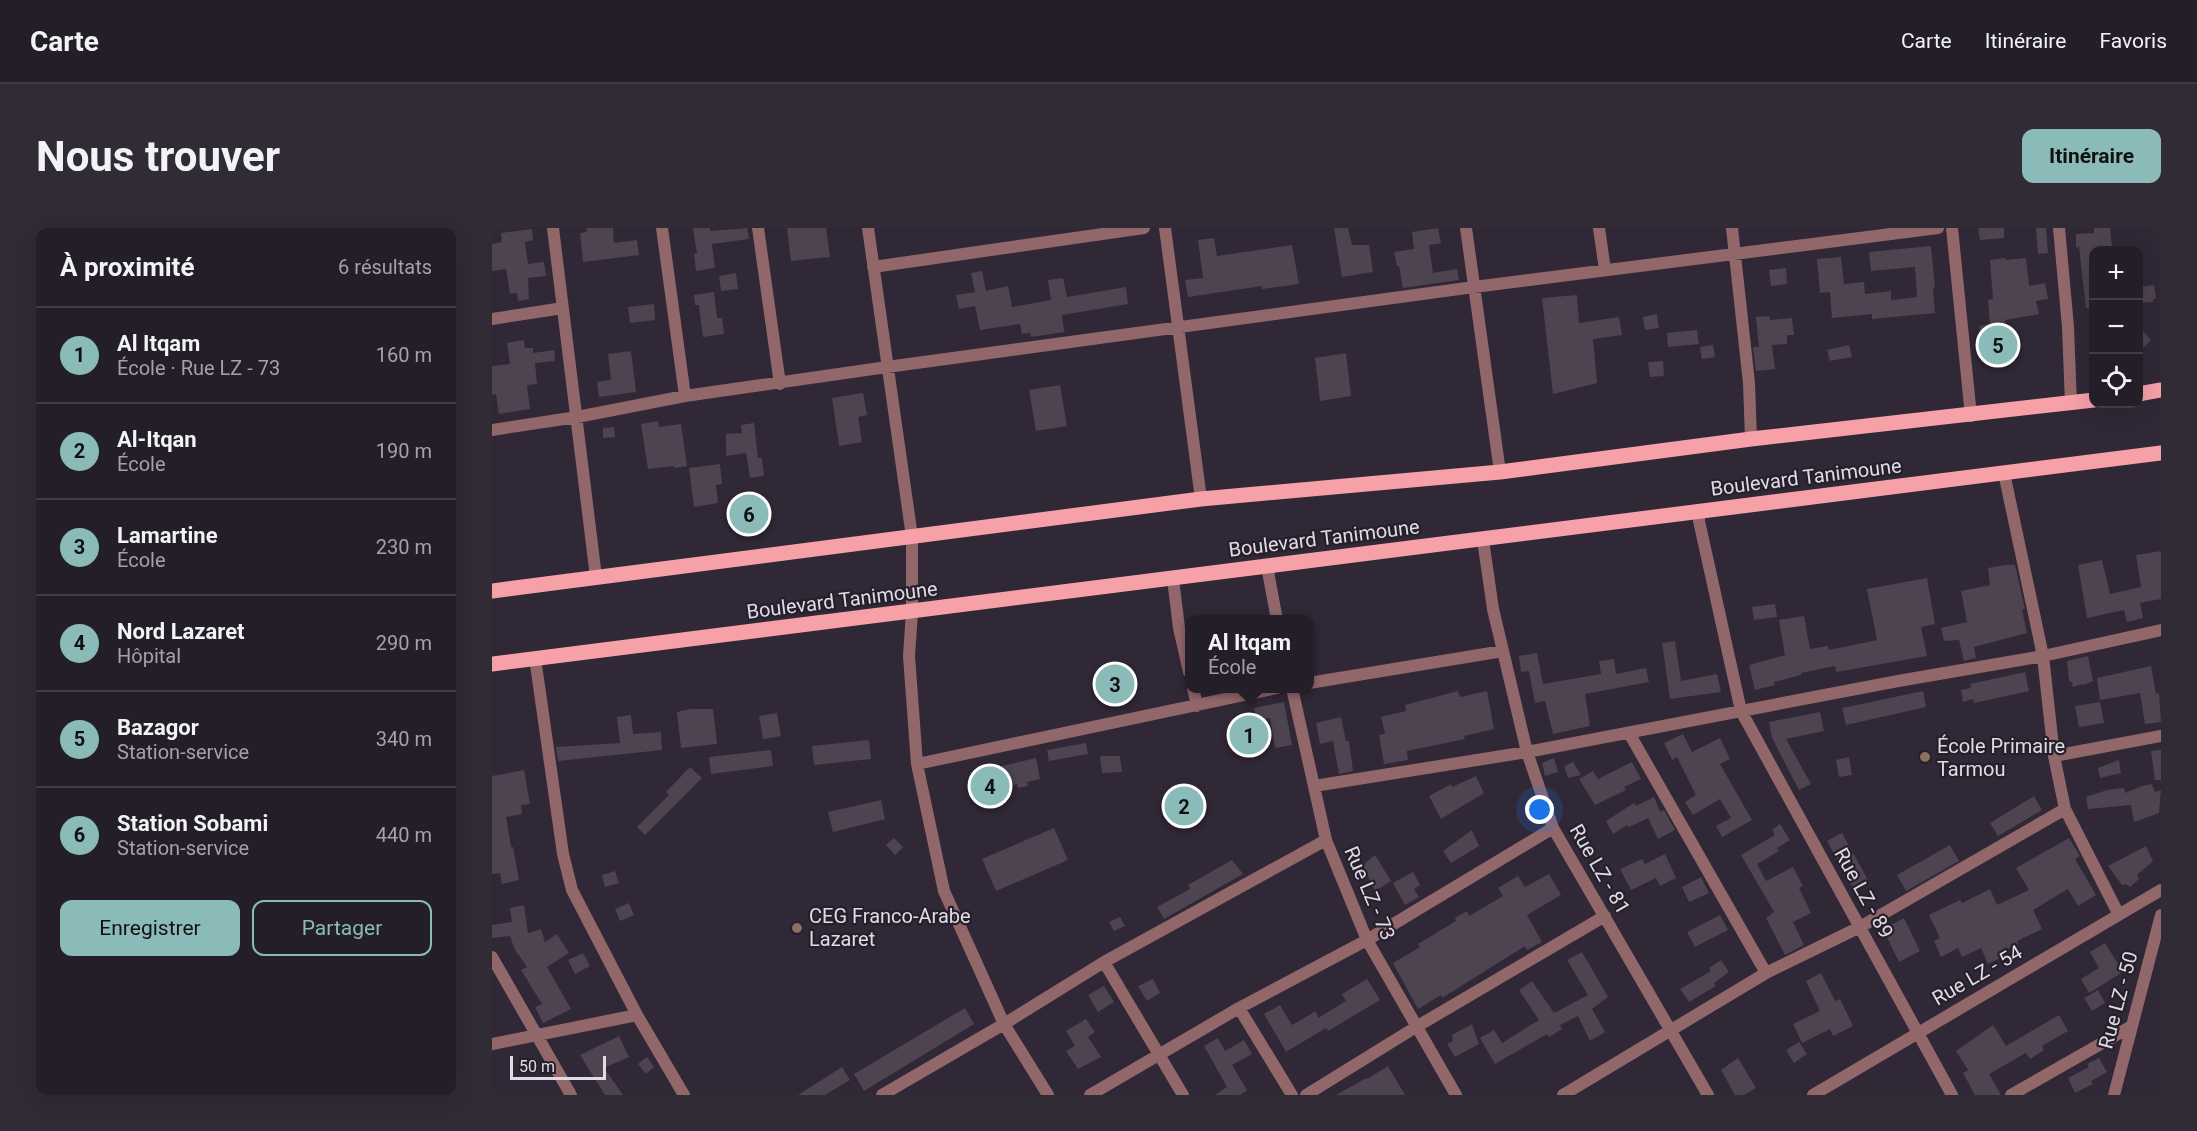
<!DOCTYPE html>
<html lang="fr">
<meta charset="utf-8">
<style>
:root{--surface:#241e28;--page:#302b34;--text:#f1f3f6;--muted:#a3a2a8;--line:#413c45;--accent:#8bbbb9}
body{margin:0;font-family:Roboto,sans-serif;background:var(--page);color:var(--text)}
.controls{position:absolute;right:18px;top:18px;display:grid;overflow:hidden;border-radius:12px;box-shadow:0 6px 24px #0002}
.controls button{width:54px;height:54px;display:grid;place-items:center;padding:0;border:0;border-bottom:2px solid var(--line);background:var(--surface);color:var(--text);font:30px sans-serif}
.scale{position:absolute;left:18px;bottom:15px;width:96px;box-sizing:border-box;padding-left:6px;border:3px solid #e0dbe5;border-top:0;font-size:16px;line-height:21px;white-space:nowrap;color:#e0dbe5;-webkit-text-stroke:4px #261f2c;paint-order:stroke}
.you{position:absolute;left:1048px;top:582px;width:21px;height:21px;margin:-15px;border:4px solid #fff;border-radius:50%;background:#1a73e8;box-shadow:0 0 0 9px #1a73e833}
.badge{display:grid;place-items:center;width:39px;height:39px;border-radius:50%;background:var(--accent);color:#111;font-size:20px;font-weight:700}
.pin{position:absolute;translate:-50% -50%;border:3px solid #fff;box-shadow:0 2px 6px #0006}
.popup{position:absolute;left:693px;top:387px;width:129px;height:78px;box-sizing:border-box;display:grid;place-content:center;border-radius:12px;background:var(--surface);filter:drop-shadow(0 2px 4px #0005);font-size:20px;white-space:nowrap;color:var(--muted)}
.popup b{font-size:22px;color:var(--text)}
.popup::after{content:'';position:absolute;left:50%;top:100%;margin-left:-12px;border:12px solid transparent;border-top-color:var(--surface)}
.list{margin:0;padding:0;list-style:none}
h2{display:flex;justify-content:space-between;align-items:center;height:78px;margin:0;padding:0 24px;font-size:26px}
h2 small{font-size:20px;font-weight:400;color:var(--muted)}
.list li{display:grid;grid-template-columns:39px 1fr auto;gap:18px;align-items:center;box-sizing:border-box;height:96px;padding:0 24px;border-top:2px solid var(--line)}
.list b{display:block;font-size:22px;white-space:nowrap}
.list p{margin:0;font-size:20px;white-space:nowrap;color:var(--muted)}
.list em{font-size:20px;font-style:normal;color:var(--muted)}
.actions{display:flex;gap:12px;padding:18px 24px}
.actions a{flex:1;padding:14px 0;border:2px solid var(--accent);border-radius:12px;text-align:center;font-size:21px;color:var(--accent)}
.actions .main{background:var(--accent);color:#111}
.icon{flex:none;width:33px;height:33px;fill:none;stroke:currentColor;stroke-width:2;stroke-linecap:round;stroke-linejoin:round}
.map{position:relative;flex:none;width:1669px;height:867px;overflow:hidden;border-radius:12px}
header{display:flex;align-items:center;gap:36px;box-sizing:border-box;height:84px;padding:0 30px;background:var(--surface);border-bottom:2px solid var(--line)}
header strong{font-size:28px}
nav{display:flex;gap:33px;margin-inline-start:auto;font-size:21px}
.intro{display:flex;align-items:center;justify-content:space-between;box-sizing:border-box;height:144px;padding:0 36px}
h1{margin:0;font-size:42px}
.button{padding:15px 27px;border-radius:12px;background:var(--accent);color:#111;font-size:21px;font-weight:700}
main{display:flex;gap:36px;padding:0 36px}
aside{flex:1;background:var(--surface);border-radius:12px;box-shadow:0 6px 24px #0002}
.map>svg:first-child{display:block}
</style>
<header>
<strong>Carte</strong>
<nav><a>Carte</a><a>Itinéraire</a><a>Favoris</a></nav>
</header>
<div class="intro"><h1>Nous trouver</h1><a class="button">Itinéraire</a></div>
<main>
<aside>
<h2>À proximité<small>6 résultats</small></h2>
<ul class="list">
<li><span class="badge">1</span><div><b>Al Itqam</b><p>École · Rue LZ - 73</p></div><em>160 m</em></li>
<li><span class="badge">2</span><div><b>Al-Itqan</b><p>École</p></div><em>190 m</em></li>
<li><span class="badge">3</span><div><b>Lamartine</b><p>École</p></div><em>230 m</em></li>
<li><span class="badge">4</span><div><b>Nord Lazaret</b><p>Hôpital</p></div><em>290 m</em></li>
<li><span class="badge">5</span><div><b>Bazagor</b><p>Station-service</p></div><em>340 m</em></li>
<li><span class="badge">6</span><div><b>Station Sobami</b><p>Station-service</p></div><em>440 m</em></li>
</ul>
<div class="actions"><a class="main">Enregistrer</a><a>Partager</a></div>
</aside>
<div class="map">
<svg width="1669" height="867" viewBox="0 0 1669 867">
<rect width="100%" height="100%" fill="#302836"/>
<path fill="#4d4351" d="M94,0h27l1,15 23,-3 2,15 -56,7 -3,-29 7,-1z
M201,0h17v3l37,-3 2,11 -37,5 3,24 -19,3 -2,-17 3,-1z
M295,0h39l4,29 -39,4z
M842,0h14l4,17h17l4,27 -31,5z
M946,0l3,15 -12,2 4,28 24,-4 2,11 -56,8 -4,-22h-2l-3,-14 20,-3 -2,-17z
M1486,0h26v10l-24,2z
M1544,0h10l2,25 -10,1z
M1602,0h16l2,19 -18,1v60h-8l-7,-61 -3,1v-14l18,-1z
M40,1l1,11 -8,2 3,22 16,-2 2,14 -18,2 1,21 -11,2 -1,-8 -7,1 -4,-25 -14,2v-27l10,-2 -1,-9z
M722,10l3,18 75,-11 7,39 -37,5v-3l-74,11 -3,-17 18,-2 -5,-38z
M1439,18l4,41 -2,1 2,25 -63,6v-5l-40,4 -2,-26 -10,1 -3,-34 24,-2 3,27 20,-2 1,12 26,-3v9l26,-3 -2,-30 -44,4 -2,-19z
M1513,30l1,2 20,-2 3,28 16,-3 3,16 -12,2 3,13 -34,6 3,17 -7,1 3,16 -12,2 -3,-16 -7,2 -3,-16 11,-2 -2,-24 5,-1 -3,-39z
M1294,40l1,16 -16,2 -2,-16z
M490,43l4,20 22,-5 4,21 39,-7 -3,-20 15,-2 4,19 59,-10 2,17 -66,11 2,17 -33,5 -1,-4 -8,1 -2,-10 -40,6 -5,-24 -16,3 -3,-14 19,-3 -4,-19z
M244,45l2,16 -17,2 -2,-15z
M1662,57l2,14h-3v3l-14,1v-16z
M222,64l3,26h5l2,16 -21,3 -4,-32h-4l-1,-10z
M1085,67l2,28 40,-6 3,18 -29,4 4,44 -44,11 -11,-96z
M162,76l1,16 -25,3 -2,-16z
M1165,86l2,14 -14,2 -2,-13z
M1277,88l1,4 22,-2 2,17h-7v9l-15,1 3,24 -19,2 -3,-24h6l-3,-30z
M1647,99l12,13 -12,12z
M1205,102l2,14 -31,3 -1,-14z
M32,112l1,8h8v5l21,-3 1,11 -20,2 2,21 -10,1 3,24 -31,5 -3,-20 -4,1v-29l18,-2 -3,-21z
M1221,117l2,12 -13,2 -2,-12z
M1357,117l3,12 -22,4 -3,-11z
M139,123l5,41 -37,5 -2,-15 14,-2 -3,-26z
M854,125l5,43 -31,5 -5,-43z
M1171,133l1,15 -14,1 -2,-15z
M568,157l7,41 -31,5 -7,-41z
M371,165l4,22 -9,2 4,25 -23,4 -7,-48z
M166,193l1,6 22,-3 6,42 -13,2v-2l-26,3 -7,-45z
M262,195l4,35h4l2,18 -14,2 -4,-25 -20,3v-22l16,-1 -1,-8z
M122,199l1,10 -12,1v-10z
M228,236l2,20 -6,1 2,18 -24,4 -5,-39z
M1669,323v48l-21,4 3,15 -16,4 -3,-12 -37,8 -9,-53 24,-5 8,34 31,-7 -5,-32z
M1512,337h11l10,44 -3,1 5,23 -53,14 2,11 -12,3 -5,-21 -15,1 -3,-13 26,-6 -6,-31 29,-6 -2,-17z
M1435,350l8,46 -14,3 6,29 -91,16 -1,-6 -34,7v2l-27,7 1,3 -20,5 -6,-25 36,-10 -6,-35 25,-4 6,33 18,-3 1,4 48,-10 -10,-51z
M1283,376l2,13 -23,3 -2,-13z
M1183,413l6,40 36,-7 4,18 -51,7 -8,-56z
M1045,425l6,31 58,-10 -2,-13 15,-2 2,15 30,-6 3,14 -64,12 5,32 -37,8 -8,-33 -10,2 -6,-32 -8,1 -2,-16z
M1596,428l5,25 -9,4 -1,-1 -10,3 -1,-5 -3,-1 -2,-20z
M1659,438l5,28 3,-1 2,29 -16,2 -5,-31 -40,7 -3,-22z
M1533,444l4,19 -55,12 -1,-4 -10,3 -2,-12 10,-2 -1,-4z
M966,463l2,6 27,-6 7,38 -30,7 1,3 -58,12 1,9 -24,4 -5,-29 6,-1 -4,-17 25,-6 -1,-6z
M1431,463l3,16 -80,18 -4,-17z
M792,474l8,43 -17,3 -5,-30 -13,3 -3,-13z
M1608,474l4,21 -25,4 -4,-21z
M198,481h23l4,35 -36,4 -4,-36z
M1328,484l4,19 -38,8 25,45 -12,6 -27,-52 -3,-16z
M285,485l4,23 -18,3 -4,-23z
M139,487l2,19 28,-2 1,18 -104,11 -2,-14 64,-4 -3,-26z
M849,489l5,24h3l4,30 -14,3 -6,-33 -13,3 -4,-21z
M1191,506l9,18 28,-14 10,21 -10,5 32,56 -30,17 -6,-11 15,-8 -11,-19 -27,16 -8,-13 11,-7 -19,-38 -5,3 -8,-17z
M377,512l2,19 -57,6 -2,-19z
M594,515l2,11 -39,7 -2,-11z
M279,522l2,16 -62,8 -2,-17z
M1669,522v30h-6l-4,-29z
M608,528h20l2,16 -20,1z
M1357,529l3,18 -13,2 -3,-17z
M544,530l4,21 -13,3 1,4 -10,2 -1,-4 -10,3 -5,-21z
M1062,530l4,14 -13,4 -3,-13z
M1627,532l2,13 -21,5 -2,-10z
M1081,534l8,13 -13,3 -4,-12z
M1140,534l9,17 -17,8 2,3 -31,15 -16,-26 14,-8 5,8z
M198,539l12,11 -57,57 -8,-8 32,-32 -3,-3z
M32,542l6,34 -9,1 1,9 -16,3 5,30h2l6,33 -17,4 -2,-11 -8,1v-98z
M984,548l8,17 -43,26 -12,-23 22,-12 1,3z
M1660,556l3,8 6,-2 -2,23 -25,9 -3,-17 -43,4 -2,-12 21,-7 17,-2 1,5 17,-7z
M1542,568l8,14 -44,26 -8,-13z
M1162,569l6,15 4,-2 11,20 -17,9 -10,-21 -19,9 -2,-2 -14,9 -7,-13 28,-18 2,3z
M389,572l4,19 -52,13 -5,-20z
M1288,596l10,16 -13,8 2,3 -22,13 9,17 27,-14 10,19 -4,2 12,25 -18,9 11,23 -19,10 -19,-37 8,-6 -33,-57 34,-20 -3,-5z
M562,600l14,32 -72,31 -14,-32z
M980,602l7,16 -28,17 -8,-12z
M1350,605l26,47 -15,8 -26,-47z
M402,610l9,9 -8,8 -9,-10z
M1577,610l11,18 -5,3 21,36 -18,11 -10,-17 -35,21 9,19 -25,12 1,3 -18,9 2,4 -14,7 -7,-16 -19,9 -4,-9 -17,9 -7,-16 6,-3 -11,-23 31,-15 2,3 28,-14 7,16 32,-15 -13,-22z
M1458,617l9,16 -53,30 -9,-16z
M1654,618l7,15 -16,14 2,4 -9,8 -4,-3 -4,1 -14,-19z
M1173,626l11,24 -16,8 -4,-8 -25,12 -11,-21 22,-10 3,5z
M883,627l16,26 -16,10 -12,-26z
M740,632l11,14 -79,45 -7,-12 33,-18 -2,-4z
M123,643l4,12 -14,4 -3,-12z
M921,644l7,13 -6,4 5,8 -14,8 -12,-22z
M1057,646l12,21 -34,20 15,27 -15,8 -2,-4 -83,52 -1,-3 -23,14 -25,-46 27,-16 -2,-3 38,-23 -1,-3 12,-7 2,5 34,-20 -5,-8 20,-12 7,11z
M1209,649l8,16 -20,9 -7,-15z
M137,675l5,12 -14,6 -5,-12z
M32,677l4,28 13,-4 4,13 12,-8 12,19 -22,14 24,42 -28,14 -8,-16 7,-3 -21,-34 6,-3 -12,-17 -5,-14 -18,2v-13l20,-3 -2,-14z
M1228,687l8,15 -33,17 -8,-15z
M628,689l5,9 -11,5 -5,-9z
M1412,690l16,33 -21,11 -16,-33z
M1613,715l18,29 -34,21 -8,-14 18,-11 -9,-16z
M1090,724l26,45 -16,12 13,23 -15,9 -12,-25 -18,9 2,4 -13,8 -2,-3 -52,30 -15,-26 14,-8 8,13 37,-23 -20,-30 13,-9 22,32 34,-18 -21,-35z
M91,725l7,13 -15,8 -7,-14z
M1229,732l8,12 -15,11 2,3 -27,16 -9,-13 31,-18 -2,-3z
M1329,745l14,28 5,-2 13,27 -20,10 -3,-7 -28,14 -9,-19 27,-13 -14,-30z
M661,751l7,14 -13,8 -9,-15z
M875,751l13,21 -52,31 -2,-3 -40,24 -22,-38 16,-9 12,20 24,-14 2,7 28,-17 -4,-7z
M612,758l10,16 -16,10 -10,-17z
M1606,762l7,13 -13,8 -8,-13z
M473,780l9,16 -110,67 -10,-17z
M1567,787l9,16 -26,15 2,4 -14,9 -4,-6 -37,21 12,21h-26l-12,-22 5,-3 -12,-19 37,-26 13,21z
M594,791l9,13 -7,5 13,20 -23,12 -12,-18 9,-5 -9,-15z
M980,796l7,20 -24,13 -8,-13 6,-3 -1,-6z
M127,808l10,21 -25,11 19,27h-18l-25,-40z
M726,810l7,13 19,-11 8,14 -20,11 15,25 -7,5h-25l12,-8 -23,-41z
M1307,814l8,12 -13,9 -8,-13z
M155,829l7,10 -8,7 -8,-10z
M1246,830l18,30 -12,7h-9l-14,-25z
M1607,830l8,14 -16,9 2,3 -18,9 -7,-15 21,-11 -2,-3z
M896,838l17,29h-69l30,-17 1,1z
M350,839l8,13 -25,15h-27z"/>
<g fill="none" stroke-linecap="round" stroke-linejoin="round">
<path stroke="#91676a" stroke-width="12" d="M61,0l43,349
M170,0l23,168
M266,0l22,156
M376,0l44,309v75l-3,44 8,108 27,127 60,133 44,71
M673,0l36,271
M974,0l34,244
M1107,0l6,42
M1240,0l17,155 2,56
M1460,0l19,188
M1567,0l9,99 3,77
M381,39l271,-39
M0,91l71,-11
M0,202l85,-13 108,-21 202,-29 587,-80 464,-59
M1512,245l39,183 11,100 11,53 54,106
M1207,284v9l42,190 211,384
M991,312l10,69 34,143 26,76 155,267
M775,338l10,54
M681,351l6,49 10,44
M43,430l28,196 9,36 65,125 47,80
M817,455l194,-32
M701,460l4,18
M800,460l34,152 41,100 89,155
M1137,505l137,240
M1562,528l107,-20
M425,536l360,-76
M822,558l213,-34 371,-71 145,-25 118,-26
M0,729l79,138
M612,734l79,133
M747,780l53,87
M0,816l145,-29
M390,867l122,-71 100,-62 222,-122
M598,867l149,-87 128,-68 186,-112
M814,867l110,-68 189,-111
M1071,867l203,-122 94,-46 205,-118
M1321,867l348,-205
M1519,867l121,-69
M1622,867l47,-180"/>
<path stroke="#f6a0a8" stroke-width="15" d="M1646,166l23,-4
M0,363l709,-92 299,-27 251,-33 343,-39
M0,436l1669,-211"/>
</g>
<g fill="#8d6e63" stroke="#261f2c" stroke-width="2">
<circle cx="1433" cy="529" r="6"/>
<circle cx="305" cy="700" r="6"/>
</g>
<g text-anchor="middle" dominant-baseline="central" stroke-width="4.5" stroke-linejoin="round" paint-order="stroke">
<g font-size="20" fill="#e0dbe5" stroke="#261f2c">
<text transform="translate(1314 249) rotate(-7)">Boulevard Tanimoune</text>
<text transform="translate(832 310) rotate(-7)">Boulevard Tanimoune</text>
<text transform="translate(350 372) rotate(-7)">Boulevard Tanimoune</text>
<text transform="translate(1108 641) rotate(60)">Rue LZ - 81</text>
<text transform="translate(878 665) rotate(67)">Rue LZ - 73</text>
<text transform="translate(1372 665) rotate(61)">Rue LZ - 89</text>
<text transform="translate(1485 747) rotate(-30)">Rue LZ - 54</text>
<text transform="translate(1626 772) rotate(-75)">Rue LZ - 50</text>
</g>
<g font-size="20" fill="#e0dbe5" stroke="#261f2c" text-anchor="start">
<text x="1445" y="518">École Primaire<tspan x="1445" dy="23">Tarmou</tspan></text>
<text x="317" y="688">CEG Franco-Arabe<tspan x="317" dy="23">Lazaret</tspan></text>
</g>
</g>
</svg>
<div class="controls">
<button>+</button>
<button>−</button>
<button><svg class="icon" aria-label="locate" viewBox="0 0 24 24"><circle cx="12" cy="12" r="6"/><path d="M12 2v4M12 18v4M2 12h4M18 12h4"/></svg></button>
</div>
<div class="scale">50 m</div>
<div class="you"></div>
<div class="pin badge" style="left:757px;top:507px">1</div>
<div class="popup"><b>Al Itqam</b>École</div>
<div class="pin badge" style="left:692px;top:578px">2</div>
<div class="pin badge" style="left:623px;top:456px">3</div>
<div class="pin badge" style="left:498px;top:558px">4</div>
<div class="pin badge" style="left:1506px;top:117px">5</div>
<div class="pin badge" style="left:257px;top:286px">6</div>
</div>
</main>
